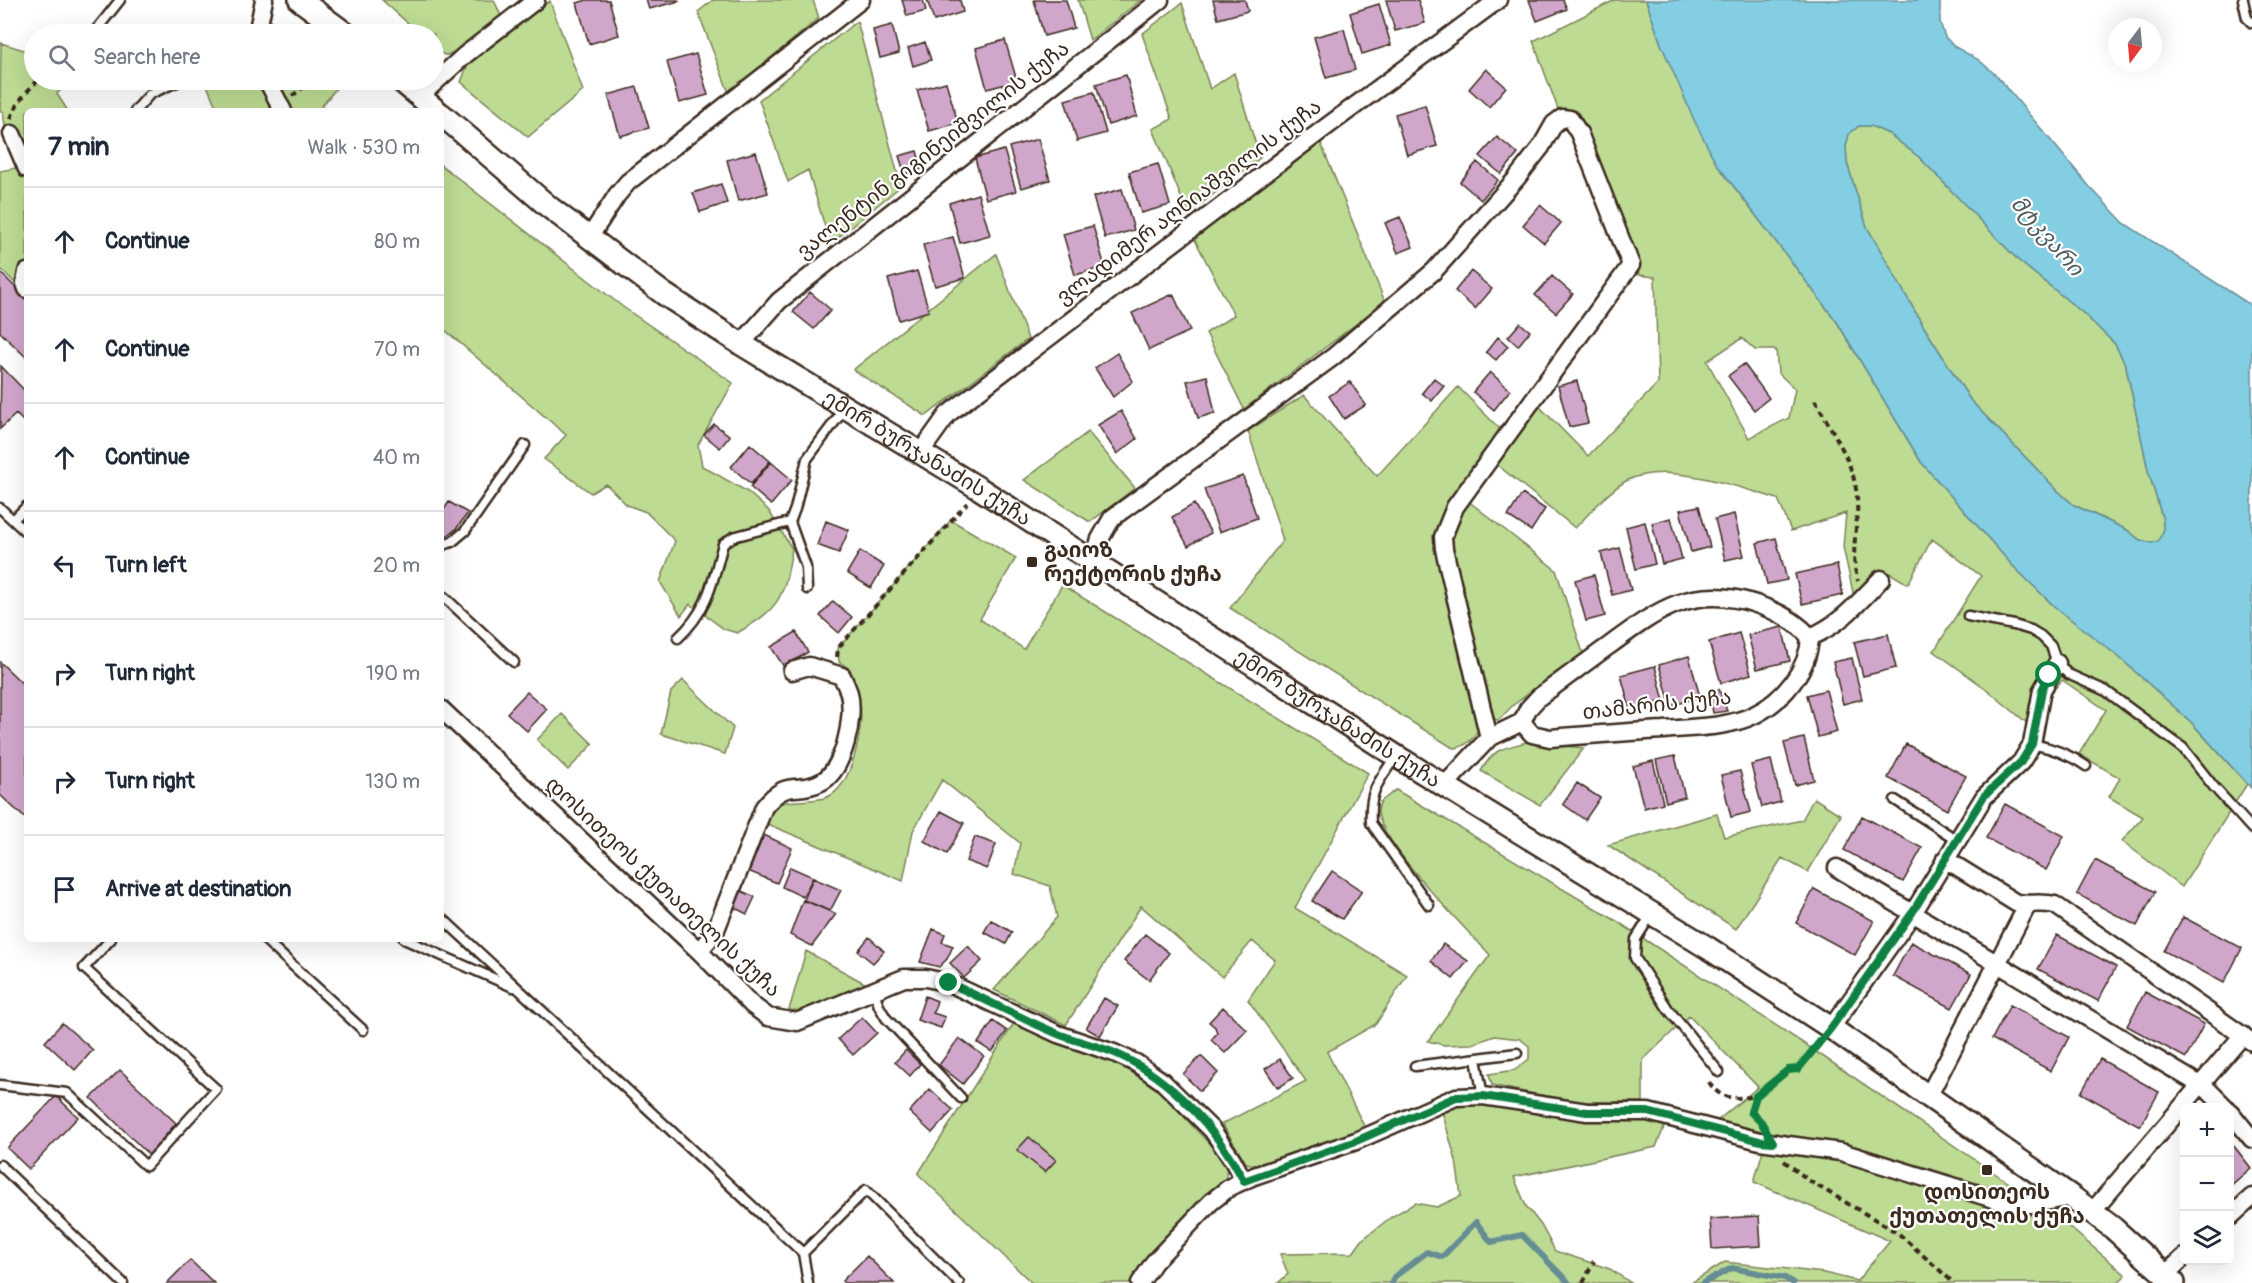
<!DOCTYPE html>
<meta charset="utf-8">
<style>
:root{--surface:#fff;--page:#f2f2f3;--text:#1f2937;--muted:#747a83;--line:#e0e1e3}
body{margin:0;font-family:Pangolin,"Noto Sans Georgian",sans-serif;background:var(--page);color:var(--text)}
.controls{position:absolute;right:18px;bottom:18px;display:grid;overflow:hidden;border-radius:9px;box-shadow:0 6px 24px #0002}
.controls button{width:54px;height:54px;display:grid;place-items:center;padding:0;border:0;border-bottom:2px solid var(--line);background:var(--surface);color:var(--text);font:30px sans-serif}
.compass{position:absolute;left:2108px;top:18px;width:54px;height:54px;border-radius:50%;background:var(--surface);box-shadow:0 6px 24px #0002;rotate:196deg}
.stop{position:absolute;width:18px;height:18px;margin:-14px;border:4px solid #0b8043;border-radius:50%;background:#fff}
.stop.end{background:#0b8043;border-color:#fff;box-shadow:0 2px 6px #0008}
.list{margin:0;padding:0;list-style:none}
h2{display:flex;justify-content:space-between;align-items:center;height:78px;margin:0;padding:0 24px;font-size:26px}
h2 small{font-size:20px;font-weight:400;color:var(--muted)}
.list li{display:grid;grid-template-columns:39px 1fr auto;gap:18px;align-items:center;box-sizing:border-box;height:108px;padding:0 24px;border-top:2px solid var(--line)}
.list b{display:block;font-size:22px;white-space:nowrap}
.list em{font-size:20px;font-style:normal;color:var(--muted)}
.icon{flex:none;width:33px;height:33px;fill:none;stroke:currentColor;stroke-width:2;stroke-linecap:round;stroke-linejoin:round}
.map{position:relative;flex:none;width:2252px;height:1283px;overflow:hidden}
.search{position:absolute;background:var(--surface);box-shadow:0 6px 24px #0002;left:24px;top:24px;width:420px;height:66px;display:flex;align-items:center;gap:15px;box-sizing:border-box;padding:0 21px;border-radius:33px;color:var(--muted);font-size:22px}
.panel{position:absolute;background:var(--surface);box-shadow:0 6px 24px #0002;left:24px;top:108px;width:420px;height:834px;border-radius:9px}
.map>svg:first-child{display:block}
</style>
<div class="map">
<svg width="2252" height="1283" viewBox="0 0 2252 1283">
<rect width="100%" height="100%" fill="#fff"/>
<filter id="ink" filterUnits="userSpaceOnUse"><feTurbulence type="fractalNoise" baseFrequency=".0167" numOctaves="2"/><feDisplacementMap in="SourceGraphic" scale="12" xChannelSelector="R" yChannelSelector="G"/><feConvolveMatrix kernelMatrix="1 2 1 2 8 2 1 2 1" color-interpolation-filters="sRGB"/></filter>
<g filter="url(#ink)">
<path fill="#bddb93" stroke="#7c8258" stroke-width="1.5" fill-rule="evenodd" d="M382,0h112l7,16c-10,8 -44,39 -56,39 -5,-1 -8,-5 -11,-8v-13h-14z
M713,0h100l6,18 -90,75 -31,-81z
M1078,0h63l-51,40z
M1615,0h31l15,44 55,119 121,159 84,140 91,103 43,42 65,51 70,63 57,63 -65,103 -60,-46 21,-24 -34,-20 11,-19 -41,-24 27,-44 -44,-30 -35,43 -42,-35 -51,-37 47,-75 -49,-37 -24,45 -20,-12 -18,5 -16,20 -11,-50 3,-34 -55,18 -13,-32c-39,-12 -114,-39 -152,-18 -20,12 -35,31 -51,47l-80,-65 41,-60 52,53 70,-73 -3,-106 -16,-2 -56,-151c-8,-9 -12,-14 -25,-15l-25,-68zM1742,338l13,12h21l2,23 17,16 -6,29 -40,20 -42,-77z
M550,1l33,90 -55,46 -67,-55 7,-18z
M1182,3l28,86 24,-16 26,85 -72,56 -35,-85 19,-10 -30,-85z
M857,21l44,165 -71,58 -22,-74 -20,12 -29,-82z
M1,43l33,10v27h35l-12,14 11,17h-41v44l-21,-20 -3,-24h-3z
M214,80h45l17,31h-58l-12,-28z
M275,80h64l2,2 -23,29h-28z
M1859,126h12l18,8 30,23 100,104 63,51 33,32 11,22 22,104 15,50v12l-5,9 -6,2 -12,-3 -13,-10 -53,-25 -16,-14 -87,-90 -47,-74 -57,-100 -20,-64 -1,-17 3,-13z
M1320,141l65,161 -141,107 -38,-76 28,-18 -40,-77z
M441,165l182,142 110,76 -35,62 4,21 46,26 21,19 23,38c-8,48 -11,59 -55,84l-13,-4 -34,-25 -9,12 -21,-34 15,-41 -29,-29 -19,-7 -21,-21 -15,9 -47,-34 22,-24 -121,-105h-4z
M21,167l6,13v82l-3,6 -2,22 -22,-22v-97z
M996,254l32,85 -102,77 -73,-46z
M1458,387l43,43 -58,82 -8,22 44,193c-3,11 -15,21 -26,21l-223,-140 53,-68 -35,-109 56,-36 73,81z
M1088,432l47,56 -45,34 -66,-42z
M1467,500l89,70 27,83 -71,53 -13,14 -8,-1 -40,-158 -2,-29z
M951,520l65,38 -36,61 44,30 38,-64 306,188 -73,135 112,67 -31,49 -49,28 37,74 -26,13 -79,27 -13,-3 -24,-39 84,-43 -58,-81 27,-40 -23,-19 -30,36 -81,-71 -75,119 -72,-35 63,-73 -7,-31 -36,-12 6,-31 -78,-63 -29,51 -10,50 -138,-58c2,-5 4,-12 8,-16 9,-9 41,-4 54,-10 25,-9 37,-69 33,-92 -2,-12 -7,-24 -10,-36l-11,-7 -1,-14z
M683,680l50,48 -8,26 -64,-20 10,-42z
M562,714l31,30 -25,26 -31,-30z
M1527,742l57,6 -44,57 -59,-34c13,-23 22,-23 46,-29z
M1396,790l219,130 197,129 206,140 -5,5 -158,-48 -90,-12 -48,-13 41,-34 -69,-71 -46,44v42h-73l-78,-17 -3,-11 26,-4 14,-11v-13l-9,-7 -25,-3 -23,8 -28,1 -16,-4 62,-86c-22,-24 -112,-114 -112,-144 0,-3 2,-6 2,-9z
M1814,798l27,17 -33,57 -26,-14 -46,71 -128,-84 109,-31 7,23 78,-17z
M806,951l62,34 -59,26 -20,-1z
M1016,1020l109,44 36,28 57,61 9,14 -2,15 -72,70 -23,31h-98l-114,-109z
M1486,1104l164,16 16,3 -10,24 -142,30 12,29 15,19 14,26 55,18 21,14h-353l10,-9 -8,-20 73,-1 10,-14 28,-22 24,-14 22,4 24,-11 -5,-35 -15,-53z
M1763,1150l78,8 97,27 81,28 43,8 64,54 -9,8h-426l34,-21 99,11 33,8 33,-40 -136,-59z"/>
<path fill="#83cee2" stroke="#668c94" stroke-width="1.5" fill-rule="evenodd" d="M1646,0h294v22l5,15 10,10 24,13 18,16 92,110 35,37 128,83v483l-62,-68 -70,-63 -65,-51 -43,-42 -91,-103 -84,-140 -121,-159 -21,-41 -34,-78zM1859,126h12l18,8 30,23 100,104 63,51 33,32 11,22 22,104 15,50v12l-5,9 -6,2 -12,-3 -13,-10 -53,-25 -16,-14 -87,-90 -47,-74 -57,-100 -20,-64 -1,-17 3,-12z"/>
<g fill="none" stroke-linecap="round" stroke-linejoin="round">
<path stroke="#668c94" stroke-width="6" d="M1392,1283l2,-6 33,-25 15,5 34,-35 15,20 31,-7 47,48
M1703,1283l29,-15 53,10 8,5"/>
</g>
<path fill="#d1a6cb" stroke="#3b2a1e" stroke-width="1.5" d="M587,0h22l10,35 -30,9 -12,-41z
M646,0h32l1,1 -30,8z
M902,0h21l3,11 -19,5z
M927,0h33l3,12 -29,9z
M1034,0h32l8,28 -30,8z
M1213,0h32l3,11 -30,8z
M1386,0h32l7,23 -30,8z
M1529,0h34l4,9 -30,12z
M1379,4l12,41 -29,9 -12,-41z
M892,25l7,28 -19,5 -7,-28z
M1344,29l11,41 -29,8 -12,-41z
M1005,40l12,41 -30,8 -11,-41z
M925,42l6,18 -18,6 -5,-18z
M696,54l12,41 -29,8 -12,-41z
M1486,69l20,18 -17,20 -20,-18z
M1126,75l11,41 -29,9 -12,-41z
M946,82l12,41 -29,8 -12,-41z
M637,87l12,41 -29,8 -12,-41z
M1094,92l12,41 -29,8 -12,-41z
M1425,105l12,41 -30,9 -12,-41z
M1497,137l21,17 -17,20 -21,-18z
M1038,139l12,41 -29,8 -12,-41z
M1004,150l12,41 -30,8 -11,-41z
M917,151l5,18 -17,5 -6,-18z
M756,152l12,41 -30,8 -11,-41z
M1477,162l21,18 -17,20 -21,-18z
M1158,164l12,41 -29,8 -12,-41z
M721,184l6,19 -27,9 -7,-19z
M1122,189l12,41 -29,8 -12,-41z
M978,194l12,41 -30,8 -11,-40z
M1540,205l21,18 -17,20 -21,-18z
M1400,217l13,30 -15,6 -13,-30z
M1093,226l12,41 -30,8 -12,-41z
M953,237l12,41 -30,8 -12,-41z
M917,271l12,40 -30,9 -11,-41z
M1471,271l21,18 -17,20 -20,-18z
M0,272l27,27v59l-27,-26z
M1552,276l21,18 -17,19 -21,-18z
M810,292l21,18 -17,19 -21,-17z
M1173,294l17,37 -41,19 -17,-37z
M1520,323l10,8 -12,15 -10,-9z
M1498,337l10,9 -12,14 -10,-8z
M1117,353l16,28 -20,16 -18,-29z
M1744,364l25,34 -15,12 -26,-34z
M1,366l26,27v28l-2,2 -9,-9 -16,15z
M1490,372l20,18 -16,20 -21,-18z
M1207,376l8,37 -17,5 -11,-37z
M1434,378l10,8 -12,15 -10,-8z
M1577,381l11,42 -19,4 -11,-41z
M1350,382l16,23 -22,14 -15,-23z
M1121,411l16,28 -20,15 -19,-29z
M714,424l16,12 -10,12 -16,-13z
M750,444l20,17 -19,23 -20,-17z
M771,462l21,18 -21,25 -21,-18z
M1243,476l14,42 -38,14 -15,-43z
M1522,494l23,15 -14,22 -23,-15z
M449,502l19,11 -12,16 -9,7 -6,-5v-17z
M1194,504l17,29 -23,13 -16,-29z
M1699,506l11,41 -19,5 -11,-42z
M1734,514l10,42 -19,4 -10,-41z
M1671,518l11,41 -20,5 -10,-41z
M826,521l23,9 -10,23 -22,-8z
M1645,522l10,42 -19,5 -10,-42z
M1776,538l11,42 -20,4 -10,-41z
M1620,548l11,42 -19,5 -11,-42z
M860,551l24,15 -13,22 -24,-15z
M1837,565l6,30 -41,9 -7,-30z
M1594,575l11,41 -19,5 -11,-41z
M833,601l19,16 -13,16 -19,-17z
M1782,627l8,34 -33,8 -9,-34z
M796,632l12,20 -24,15 -13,-20z
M1739,633l12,41 -30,9 -12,-41z
M1888,634l8,34 -33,8 -9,-34z
M1689,656l11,41 -29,9 -12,-41z
M1852,658l10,41 -19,5 -10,-42z
M0,662l27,26v132l-27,-25z
M1655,666l9,35 -34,8 -9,-34z
M1719,689l8,22 -14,2 -4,-22z
M1826,690l11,42 -19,5 -11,-42z
M527,692l20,17 -20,22 -20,-18z
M1804,738l10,42 -19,5 -11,-42z
M1906,744l60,32 -19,34 -59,-32z
M1675,756l10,41 -19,5 -10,-42z
M1771,760l10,42 -19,5 -11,-42z
M1653,761l10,42 -19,5 -11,-42z
M1740,771l11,41 -20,5 -10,-42z
M1577,783l23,15 -15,22 -22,-16z
M2005,804l59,32 -18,34 -60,-32z
M941,811l23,12 -17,31 -23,-13z
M1862,816l60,32 -19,34 -59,-32z
M764,835l28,13 -15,35 -29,-12z
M975,837l21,7 -9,25 -21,-8z
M2095,860l60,32 -18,34 -60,-32z
M790,867l23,10 -10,20 -21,-10z
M1332,871l30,20 -20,28 -30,-18z
M813,878l28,12 -11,21 -26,-11z
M1814,889l60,32 -19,34 -59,-32z
M739,890l16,7 -8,17 -16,-8z
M803,900l33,14 -24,32 -22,-11z
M2183,917l59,31 -18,35 -60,-32z
M991,920l21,12 -6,12 -22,-12z
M933,929l12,5 -3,8 11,4 -6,13 -8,8 -19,-5z
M1145,934l24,19 -20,27 -25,-19z
M2057,935l59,32 -18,34 -60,-32z
M869,937l15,14 -11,12 -15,-12z
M1911,942l60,32 -19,34 -59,-32z
M1443,944l25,17 -15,18 -22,-18z
M968,946l14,15 -18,17 -14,-15z
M2145,992l59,32 -18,34 -59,-32z
M925,996l12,5 -4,12 12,4 -4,11 -24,-8z
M1104,998l14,8 -18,30 -14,-8z
M2010,1005l59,32 -18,34 -59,-32z
M1223,1007l24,23 -22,23 -14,-13 6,-7 -2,-6 -6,-5z
M862,1017l15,16 -24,22 -15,-16z
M993,1021l14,10 -15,21 -14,-9z
M62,1023l31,27 -18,20 -30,-28z
M959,1038l25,18 -21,28 -24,-19z
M906,1050l14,14 -10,12 -15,-14z
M1201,1056l17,17 -18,18 -17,-17z
M1280,1059l13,19 -15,10 -13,-19z
M2100,1059l59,33 -19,34 -59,-33z
M120,1070l56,53 -27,32 -58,-57z
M930,1089l23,21 -21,23 -23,-21z
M56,1096l22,21 -49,52 -22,-21z
M1029,1137l27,23 -11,12 -28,-22z
M2230,1141l21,27 -21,18z
M1759,1216l2,30 -49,3 -2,-30z
M867,1256l27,27h-50l-2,-2z
M190,1260l24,23h-47z"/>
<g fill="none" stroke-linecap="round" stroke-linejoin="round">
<g stroke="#3b2a1e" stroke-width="13">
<path id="service" d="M2243,0l4,18 5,5
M93,34l27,-34
M135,111l15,-17 31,-14
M0,508l27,25
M13,520l14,-14
M790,522l16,45 1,22
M441,546l11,-4 13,-11 60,-86
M441,594l73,68
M1968,616l46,9 17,5 10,6 10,10 6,17 11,11 38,17 77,57 31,39 38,42
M678,638c31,-29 34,-55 45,-94l10,-7 57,-15 5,-13 12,-50 38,-51
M2032,744c21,4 37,10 54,22
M1395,757c-17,26 -26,33 -24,66l58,82
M1895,800l62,40
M1651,915l-15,24 -1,19 33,51 51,63
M441,917l362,336 5,30
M264,939l99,91
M404,939l109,48
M874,991l5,15 7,12 75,80
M1476,1059l7,37
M1415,1066l102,-13
M0,1085l67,8 79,73 70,-77 -132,-121 27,-29
M0,1165l123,118
M803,1253l63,-63 93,93"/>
</g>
<g stroke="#3b2a1e" stroke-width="21">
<path id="minor" d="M257,34l7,-34
M267,80l16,31
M420,96l45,-41 71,-55
M12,134l15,35
M589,238l28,-43 11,-13 233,-182
M27,272l-2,11 2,6
M741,344l38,-43 381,-301
M920,453l28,-39 374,-284 176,-130
M1093,561l7,-22 12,-21 221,-161 101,-86 82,-92 25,-32 13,-23 8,-6 8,1 9,14 52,132 -176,242 -12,30 1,12 45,189
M1810,637c30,-12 49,-35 71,-58
M441,709l258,242 53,54 16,12 29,5 107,-44h22l23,5 109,51 56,19 22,10 26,18 50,49 20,29 12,22
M1444,786l45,-48 33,-16 6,-13 11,-12c24,-17 47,-35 71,-52 49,-36 83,-61 146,-41 21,7 39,16 54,33 -1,32 -27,64 -56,78 -27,13 -60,12 -90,15 -38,2 -76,5 -114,8l-18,-4 -10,-12
M1945,859l71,44c13,2 26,-1 39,2l197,137
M1837,868l370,221 19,19
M699,951l16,-19 49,-125c24,-30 32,-12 57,-25 23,-12 34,-65 28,-89 -2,-6 -5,-12 -7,-17l-33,-10 -17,5
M1831,1028l82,-115 71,-116 37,-35 11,-18 10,-54 15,-27
M1929,1095l99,-191
M2230,1112l22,27
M2092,1212l151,-177
M2230,1217l22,-20
M2166,1274l18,-17
M1140,1283l14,-21 57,-60 19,-15 24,-11 102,-35 100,-44 27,-1 104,16h61l112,29 81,11 169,52h24l38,-7"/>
</g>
<g stroke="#3b2a1e" stroke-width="26">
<g id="tertiary">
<path d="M300,0l46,34"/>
<path d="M400,80l37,31"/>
<path id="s1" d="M441,114l108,93 115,87 77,50 239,145 416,267 312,192 123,80 241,169 41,31 61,55"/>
</g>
</g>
<path stroke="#3b2a1e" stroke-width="4" stroke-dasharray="6 4.5" stroke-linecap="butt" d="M292,96l21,-16
M11,119c4,-15 17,-30 28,-39
M1815,400c16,30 40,63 42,98 2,28 -8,56 1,83
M837,657l1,-9 129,-145
M1709,1082c11,19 28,17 47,14
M1762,1124l-11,-12 5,-16 32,-26 10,-1 22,-26
M1784,1161l27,21 87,51 56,50
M1583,1283l11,-22"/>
<use href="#service" stroke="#fff" stroke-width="8"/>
<use href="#minor" stroke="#fff" stroke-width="16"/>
<use href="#tertiary" stroke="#fff" stroke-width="21"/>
</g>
</g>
<g fill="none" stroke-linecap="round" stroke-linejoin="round" filter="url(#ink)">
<path stroke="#0b8043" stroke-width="8" d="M949,983c36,16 71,35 107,50 20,9 42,12 61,21 55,25 99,74 127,127l112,-40 100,-44 27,-1 104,16h61l112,29 13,1 -12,-20 -10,-10 5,-16 32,-26 10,-1 33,-41 81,-115 72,-117 37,-34 11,-18 10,-54 7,-15"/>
</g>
<g fill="#3b2a1e" stroke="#fff" stroke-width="2">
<rect x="1026" y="556" width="12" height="12" rx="3"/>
<rect x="1981" y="1164" width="12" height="12" rx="3"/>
</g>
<g text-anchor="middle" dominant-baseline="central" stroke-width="4.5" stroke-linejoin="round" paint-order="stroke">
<g font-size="21" fill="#3b2a1e" stroke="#fff">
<text transform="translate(933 150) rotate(-38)">ვალენტინ გიგინეიშვილის ქუჩა</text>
<text transform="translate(1189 202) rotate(-37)">ვლადიმერ აღნიაშვილის ქუჩა</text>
<text stroke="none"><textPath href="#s1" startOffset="597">ემირ ბურჯანაძის ქუჩა</textPath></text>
<text transform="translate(1657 705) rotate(-6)">თამარის ქუჩა</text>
<text stroke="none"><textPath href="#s1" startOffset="1083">ემირ ბურჯანაძის ქუჩა</textPath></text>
<text transform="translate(663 887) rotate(43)">დოსითეოს ქუთათელის ქუჩა</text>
</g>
<g font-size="21" font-weight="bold" fill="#3b2a1e" stroke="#fff" text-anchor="start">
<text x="1044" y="550">გაიოზ<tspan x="1044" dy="24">რექტორის ქუჩა</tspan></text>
<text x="1987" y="1192" text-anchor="middle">დოსითეოს<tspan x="1987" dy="24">ქუთათელის ქუჩა</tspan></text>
</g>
<g font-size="22" font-style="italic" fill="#515b59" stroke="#fff">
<text transform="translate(2047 236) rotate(49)">მტკვარი</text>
</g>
</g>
</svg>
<div class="controls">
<button>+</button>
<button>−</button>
<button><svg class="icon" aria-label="layers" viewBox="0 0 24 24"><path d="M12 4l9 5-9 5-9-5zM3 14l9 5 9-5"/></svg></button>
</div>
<svg class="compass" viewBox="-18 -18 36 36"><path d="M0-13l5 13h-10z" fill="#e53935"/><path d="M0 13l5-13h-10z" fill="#747a83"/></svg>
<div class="stop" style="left:2049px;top:675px"></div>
<div class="stop end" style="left:949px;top:983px"></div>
<div class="search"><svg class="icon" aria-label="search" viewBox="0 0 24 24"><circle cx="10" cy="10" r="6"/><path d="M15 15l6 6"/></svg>Search here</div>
<section class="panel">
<h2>7 min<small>Walk · 530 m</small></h2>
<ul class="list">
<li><svg class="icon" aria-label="ahead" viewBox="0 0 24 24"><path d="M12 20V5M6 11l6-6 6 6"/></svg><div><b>Continue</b></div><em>80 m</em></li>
<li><svg class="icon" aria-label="ahead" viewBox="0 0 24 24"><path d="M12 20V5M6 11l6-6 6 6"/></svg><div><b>Continue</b></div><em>70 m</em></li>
<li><svg class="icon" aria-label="ahead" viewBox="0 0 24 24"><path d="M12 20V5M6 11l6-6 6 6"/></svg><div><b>Continue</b></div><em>40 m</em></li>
<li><svg class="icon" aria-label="left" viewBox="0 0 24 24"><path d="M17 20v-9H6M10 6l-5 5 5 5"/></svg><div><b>Turn left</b></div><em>20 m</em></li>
<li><svg class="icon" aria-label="right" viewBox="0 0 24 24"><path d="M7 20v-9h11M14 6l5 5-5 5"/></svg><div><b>Turn right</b></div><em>190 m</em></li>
<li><svg class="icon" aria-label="right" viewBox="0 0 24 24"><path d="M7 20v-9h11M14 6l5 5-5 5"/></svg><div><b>Turn right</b></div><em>130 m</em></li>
<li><svg class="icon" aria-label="arrive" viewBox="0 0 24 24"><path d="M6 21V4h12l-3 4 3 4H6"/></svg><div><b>Arrive at destination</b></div></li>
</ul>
</section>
</div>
